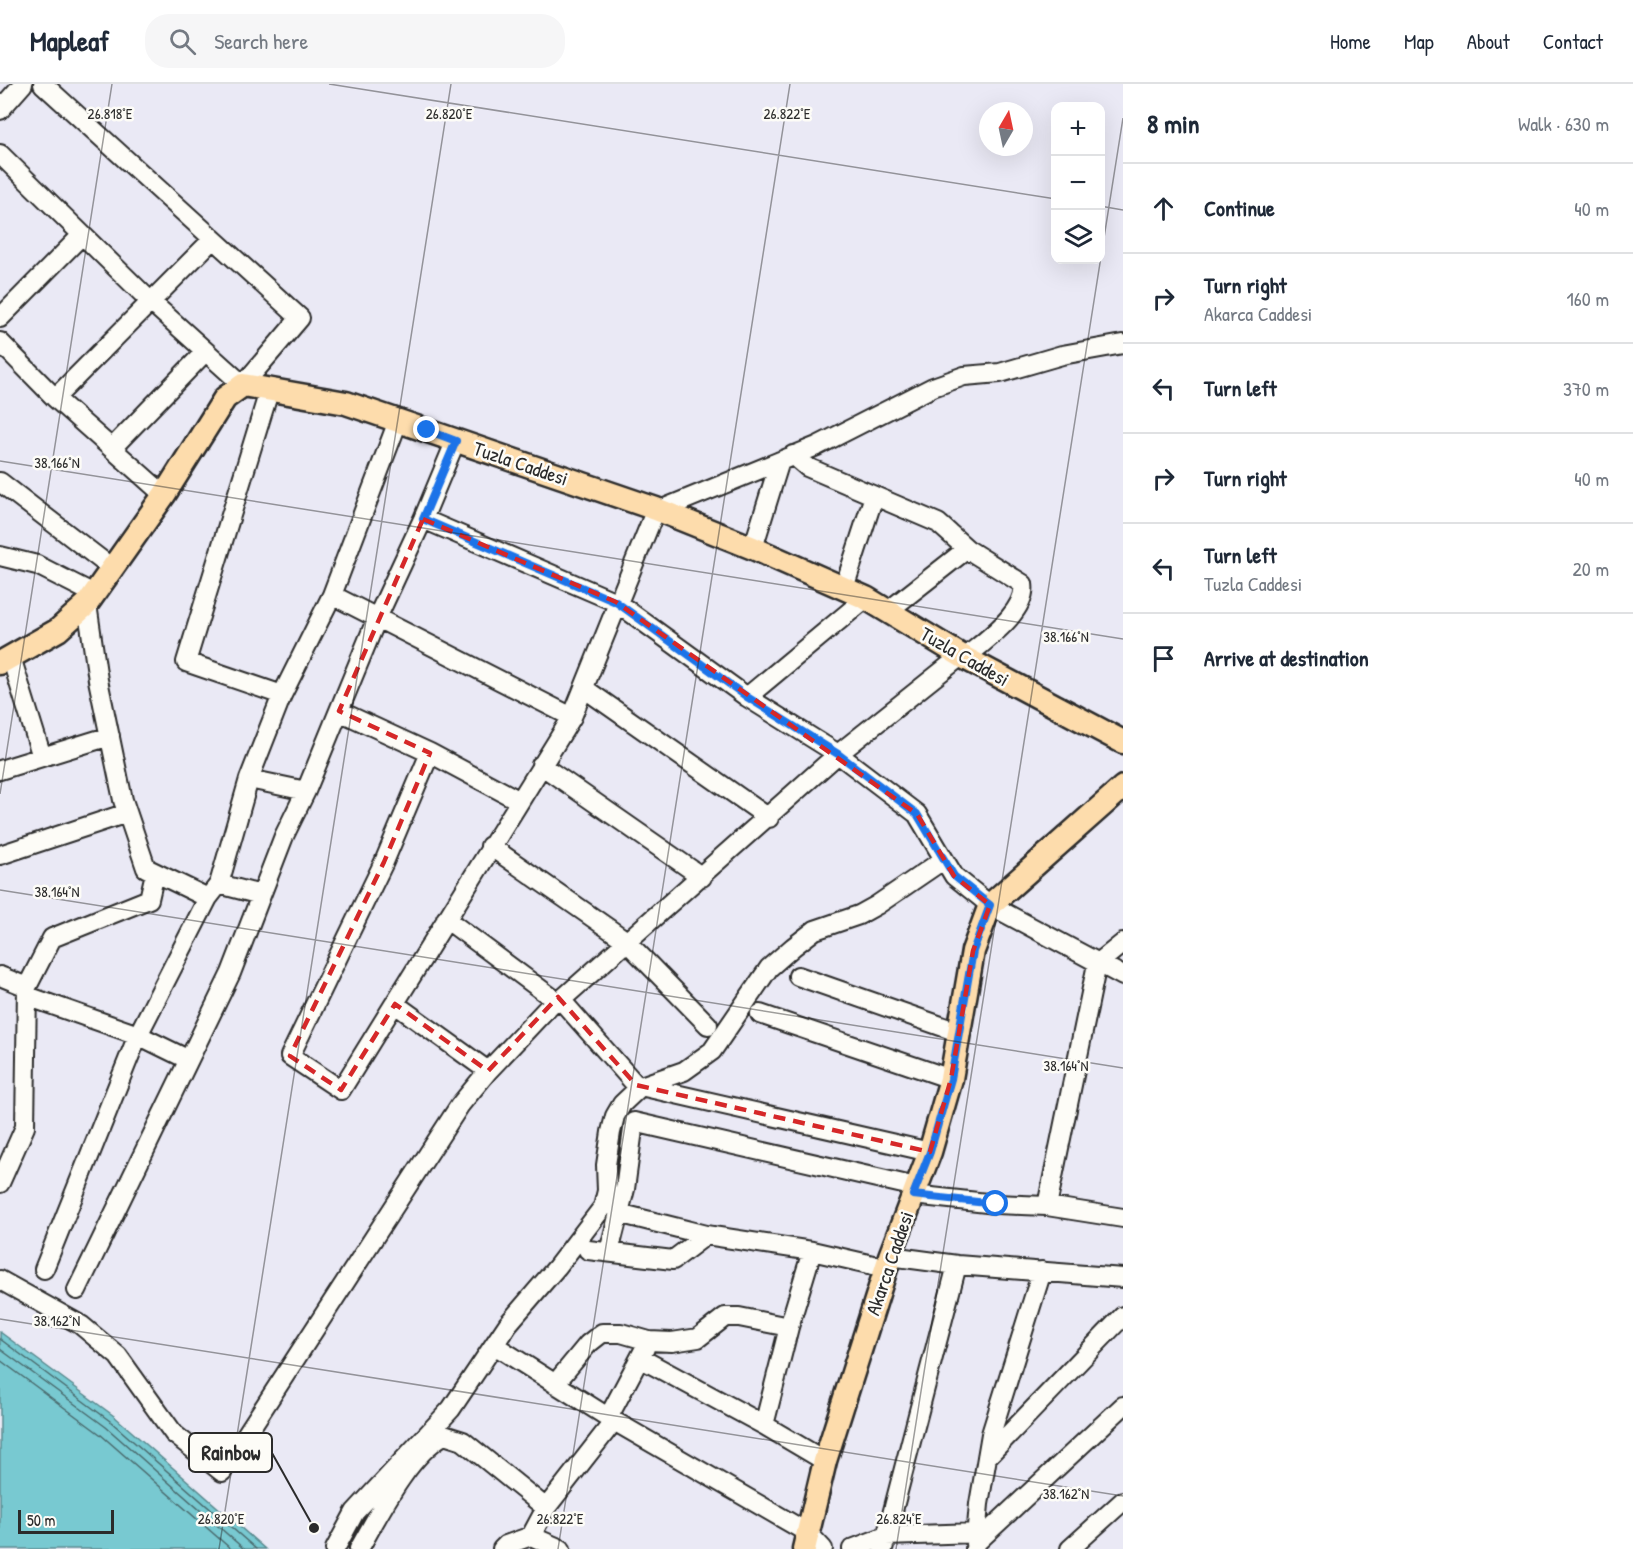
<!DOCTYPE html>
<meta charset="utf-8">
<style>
:root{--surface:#fff;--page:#f6f6f7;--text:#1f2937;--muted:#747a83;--line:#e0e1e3}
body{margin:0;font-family:"Patrick Hand",sans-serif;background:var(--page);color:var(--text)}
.controls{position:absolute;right:18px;top:18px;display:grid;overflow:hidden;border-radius:12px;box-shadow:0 6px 24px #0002}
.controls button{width:54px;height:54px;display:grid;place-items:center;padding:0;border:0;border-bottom:2px solid var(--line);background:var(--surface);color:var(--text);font:30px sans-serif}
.compass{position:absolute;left:979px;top:18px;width:54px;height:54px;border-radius:50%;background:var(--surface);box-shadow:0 6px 24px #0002;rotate:9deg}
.scale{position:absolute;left:18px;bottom:15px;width:96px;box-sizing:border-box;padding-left:6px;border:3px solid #2b2b2b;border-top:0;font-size:16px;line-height:21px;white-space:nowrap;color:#2b2b2b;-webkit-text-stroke:4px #fdfcf7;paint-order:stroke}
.stop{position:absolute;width:18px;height:18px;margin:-14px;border:4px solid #1a73e8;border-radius:50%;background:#fff}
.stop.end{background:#1a73e8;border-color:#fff;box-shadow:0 2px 6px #0008}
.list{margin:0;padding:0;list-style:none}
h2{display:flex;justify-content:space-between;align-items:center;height:78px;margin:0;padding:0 24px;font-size:26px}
h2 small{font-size:20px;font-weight:400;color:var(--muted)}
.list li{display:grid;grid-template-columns:39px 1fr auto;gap:18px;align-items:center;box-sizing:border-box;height:90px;padding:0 24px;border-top:2px solid var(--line)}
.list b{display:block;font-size:22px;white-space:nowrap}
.list p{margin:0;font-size:20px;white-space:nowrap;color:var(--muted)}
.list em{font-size:20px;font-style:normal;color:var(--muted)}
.icon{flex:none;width:33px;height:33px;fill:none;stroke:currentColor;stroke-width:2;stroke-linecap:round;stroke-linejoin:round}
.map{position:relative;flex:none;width:1123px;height:1465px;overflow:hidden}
header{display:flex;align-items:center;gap:36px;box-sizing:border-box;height:84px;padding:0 30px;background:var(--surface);border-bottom:2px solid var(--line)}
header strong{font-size:28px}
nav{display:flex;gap:33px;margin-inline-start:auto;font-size:21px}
.search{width:420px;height:54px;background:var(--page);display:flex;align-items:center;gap:15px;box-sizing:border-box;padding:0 21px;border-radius:24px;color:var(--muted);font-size:22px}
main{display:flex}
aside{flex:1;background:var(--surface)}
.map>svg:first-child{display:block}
</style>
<header>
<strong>Mapleaf</strong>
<div class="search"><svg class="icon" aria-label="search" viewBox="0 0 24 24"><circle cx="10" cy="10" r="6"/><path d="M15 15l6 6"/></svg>Search here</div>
<nav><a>Home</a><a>Map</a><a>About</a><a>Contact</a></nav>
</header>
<main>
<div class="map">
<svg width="1123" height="1465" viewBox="0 0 1123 1465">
<rect width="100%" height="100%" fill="#eae9f5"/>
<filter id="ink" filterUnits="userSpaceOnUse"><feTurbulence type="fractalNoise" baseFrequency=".0167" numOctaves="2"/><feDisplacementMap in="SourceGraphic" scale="12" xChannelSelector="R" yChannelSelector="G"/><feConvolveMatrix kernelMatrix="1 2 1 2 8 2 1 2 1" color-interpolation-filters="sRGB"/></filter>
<g filter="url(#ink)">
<path fill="#78c9d1" stroke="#598a8f" stroke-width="1.5" d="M0,1248l114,84 151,133h-265z"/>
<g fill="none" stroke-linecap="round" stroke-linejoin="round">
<path stroke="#4a6a6d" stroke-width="1.5" d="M0,1255l110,82 146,128
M0,1265l106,78 138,122
M0,1276l100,74 131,115"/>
<g stroke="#2b2b2b" stroke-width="22">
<path id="minor" d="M0,26l23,-26
M0,70l150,147 93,84 57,-67 -257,-234
M0,234l82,-83
M0,258l55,56 109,97
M270,304l-84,274 96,33
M55,314l158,-159
M112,364l93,-96
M793,371l14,12 131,56 29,26 56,35c5,27 -39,57 -58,74
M0,398l113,87
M660,426l157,-64 116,-59 31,-11 36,-3 62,-18 61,-11
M423,435l193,83 131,95 91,57 79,60 37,62 36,29 133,71
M753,464l27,-87
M0,472l37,9 57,29
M844,504l30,-92
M332,511l240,122
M87,520l11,76 25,120 23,68 62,30
M888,527l79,-62
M11,573l31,100
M585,605l184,129
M747,613l119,-99
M339,627l91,42 88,47
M430,669l-46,109 -94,194 51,34 231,-373 84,-208
M541,681l161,112
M0,686l110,-34
M249,695l57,12
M490,762l135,94 83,85
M0,771l127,-42
M219,800l42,11
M446,835l109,81
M0,892l27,11
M798,892l160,56
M27,912l111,39 49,24
M561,916l75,85 294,67
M395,920l93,67
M760,930l191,65
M0,1099l25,-56 2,-140 25,-49 97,-39 6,-26
M913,1111l83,9 51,2 76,12
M1047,1122l50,-242 26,-21
M618,1129l88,22 106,16 74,17
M588,1166l85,10 33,-25
M609,1168l16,-63 9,-67 282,65
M890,1172l67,9 166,13
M44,1185l94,-234 70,-137 11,-14 30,-105 33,-84 50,-100 66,-174
M0,1196l81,45 37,31 56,78 48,38 238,-367 28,-34 67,-71h6l277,-246 123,-98
M77,1206l154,-317 53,-137 22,-45 71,-173 46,-99 33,-79
M502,1266l112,71 194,112 15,16
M640,1274l124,67 61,36
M555,1300l33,-40 14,-11h19l28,8 23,1 26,-4 27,-21h14l50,10
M608,1334l37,-70
M764,1341l25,-98 23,-76
M987,1373l136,-141
M546,1424l68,-87
M531,1452l30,13
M975,1460l148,-138
M335,1465l20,-37 96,-103 57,-85 49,-57 46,-60 4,-16 -1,-26 5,-33 4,-16 7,-12 19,-18 43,-15 28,-20 57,-83 24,-21 22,-17 44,-15 18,-10 66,-45
M359,1465c20,-35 49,-94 85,-114l19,6 83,67 -15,28 -25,9 -4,4
M852,1465l34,-13 90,-3
M883,1465l74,-284
M975,1465l4,-45 12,-70 51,-163
M1070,1465l53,-48"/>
</g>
<g stroke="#2b2b2b" stroke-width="27">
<path id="major" d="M0,579l58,-33 29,-26 77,-109 61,-97 18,-13 103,18 310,106 97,39 113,50 99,60 158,84
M804,1465l21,-88 65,-205 40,-104 21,-73 22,-128 17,-46 133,-118"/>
</g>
<use href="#minor" stroke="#fdfcf7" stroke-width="18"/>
<use href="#major" stroke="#fddcac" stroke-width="22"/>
</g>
</g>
<g fill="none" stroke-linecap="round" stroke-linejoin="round" filter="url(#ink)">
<path stroke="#1a73e8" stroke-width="8" d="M427,346l29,11 -33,78 193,83 131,95 91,57 79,60 37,62 36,29 -17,46 -22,128 -21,73 -17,43 83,9"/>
</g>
<path fill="none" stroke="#d62828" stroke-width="4.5" stroke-dasharray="12 8" stroke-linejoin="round" d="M423,435l193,83 301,212 37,62 36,29 -17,46 -22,128 -21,73 -294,-67 -78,-88 -70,74 -93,-67 -54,86 -51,-34 94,-194 46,-109 -91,-42z"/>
<path fill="none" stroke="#2b2b2b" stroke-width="1.5" stroke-opacity="0.45" d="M329,0l727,115M1100,122l23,4M0,377l1123,178M0,710l112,-710M0,806l1123,178M0,1235l1123,177M219,1465l232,-1465M558,1465l232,-1465M896,1465l227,-1431"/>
<g text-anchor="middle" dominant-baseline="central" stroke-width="5" stroke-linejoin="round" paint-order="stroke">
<g font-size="20" fill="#2b2b2b" stroke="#fdfcf7">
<text transform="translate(521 379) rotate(19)">Tuzla Caddesi</text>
<text transform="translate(965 572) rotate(30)">Tuzla Caddesi</text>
<text transform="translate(889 1179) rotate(-71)">Akarca Caddesi</text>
</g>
</g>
<g font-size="15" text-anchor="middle" fill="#2b2b2b" stroke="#fdfcf7" stroke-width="5" stroke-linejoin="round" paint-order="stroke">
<text x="449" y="35">26.820°E</text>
<text x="110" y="35">26.818°E</text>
<text x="787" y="35">26.822°E</text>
<text x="57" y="384">38.166°N</text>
<text x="1066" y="558">38.166°N</text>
<text x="57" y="813">38.164°N</text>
<text x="1066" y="987">38.164°N</text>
<text x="57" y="1242">38.162°N</text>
<text x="1066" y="1415">38.162°N</text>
<text x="221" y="1440">26.820°E</text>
<text x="560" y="1440">26.822°E</text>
<text x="899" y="1440">26.824°E</text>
</g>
<path fill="none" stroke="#2b2b2b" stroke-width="2" d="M314 1444L272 1369"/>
<circle fill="#2b2b2b" stroke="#fdfcf7" stroke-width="2" cx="314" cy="1444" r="6"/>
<rect fill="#fdfcf7" stroke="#2b2b2b" stroke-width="2" x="189" y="1349" width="83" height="39" rx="6"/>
<g font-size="21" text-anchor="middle" font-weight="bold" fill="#2b2b2b">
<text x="231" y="1376">Rainbow</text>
</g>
</svg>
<div class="controls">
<button>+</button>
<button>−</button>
<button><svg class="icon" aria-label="layers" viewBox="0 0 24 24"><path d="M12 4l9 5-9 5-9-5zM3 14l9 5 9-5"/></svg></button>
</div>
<svg class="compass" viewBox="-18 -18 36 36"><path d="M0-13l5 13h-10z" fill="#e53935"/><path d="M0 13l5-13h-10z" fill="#747a83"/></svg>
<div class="scale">50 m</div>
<div class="stop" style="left:996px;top:1120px"></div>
<div class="stop end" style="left:427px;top:346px"></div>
</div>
<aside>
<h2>8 min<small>Walk · 630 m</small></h2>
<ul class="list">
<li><svg class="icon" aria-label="ahead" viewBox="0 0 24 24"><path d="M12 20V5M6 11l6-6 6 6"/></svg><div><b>Continue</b></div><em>40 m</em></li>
<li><svg class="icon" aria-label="right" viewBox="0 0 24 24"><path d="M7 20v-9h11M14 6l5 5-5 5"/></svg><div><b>Turn right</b><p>Akarca Caddesi</p></div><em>160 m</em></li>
<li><svg class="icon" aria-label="left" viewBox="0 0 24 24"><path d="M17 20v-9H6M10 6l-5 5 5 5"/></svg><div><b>Turn left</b></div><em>370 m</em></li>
<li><svg class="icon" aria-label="right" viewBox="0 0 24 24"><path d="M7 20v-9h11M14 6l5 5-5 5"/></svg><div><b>Turn right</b></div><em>40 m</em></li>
<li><svg class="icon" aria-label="left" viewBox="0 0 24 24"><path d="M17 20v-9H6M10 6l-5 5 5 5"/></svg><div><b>Turn left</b><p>Tuzla Caddesi</p></div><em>20 m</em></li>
<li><svg class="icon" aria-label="arrive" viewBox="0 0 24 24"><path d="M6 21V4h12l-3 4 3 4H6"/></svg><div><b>Arrive at destination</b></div></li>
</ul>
</aside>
</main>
